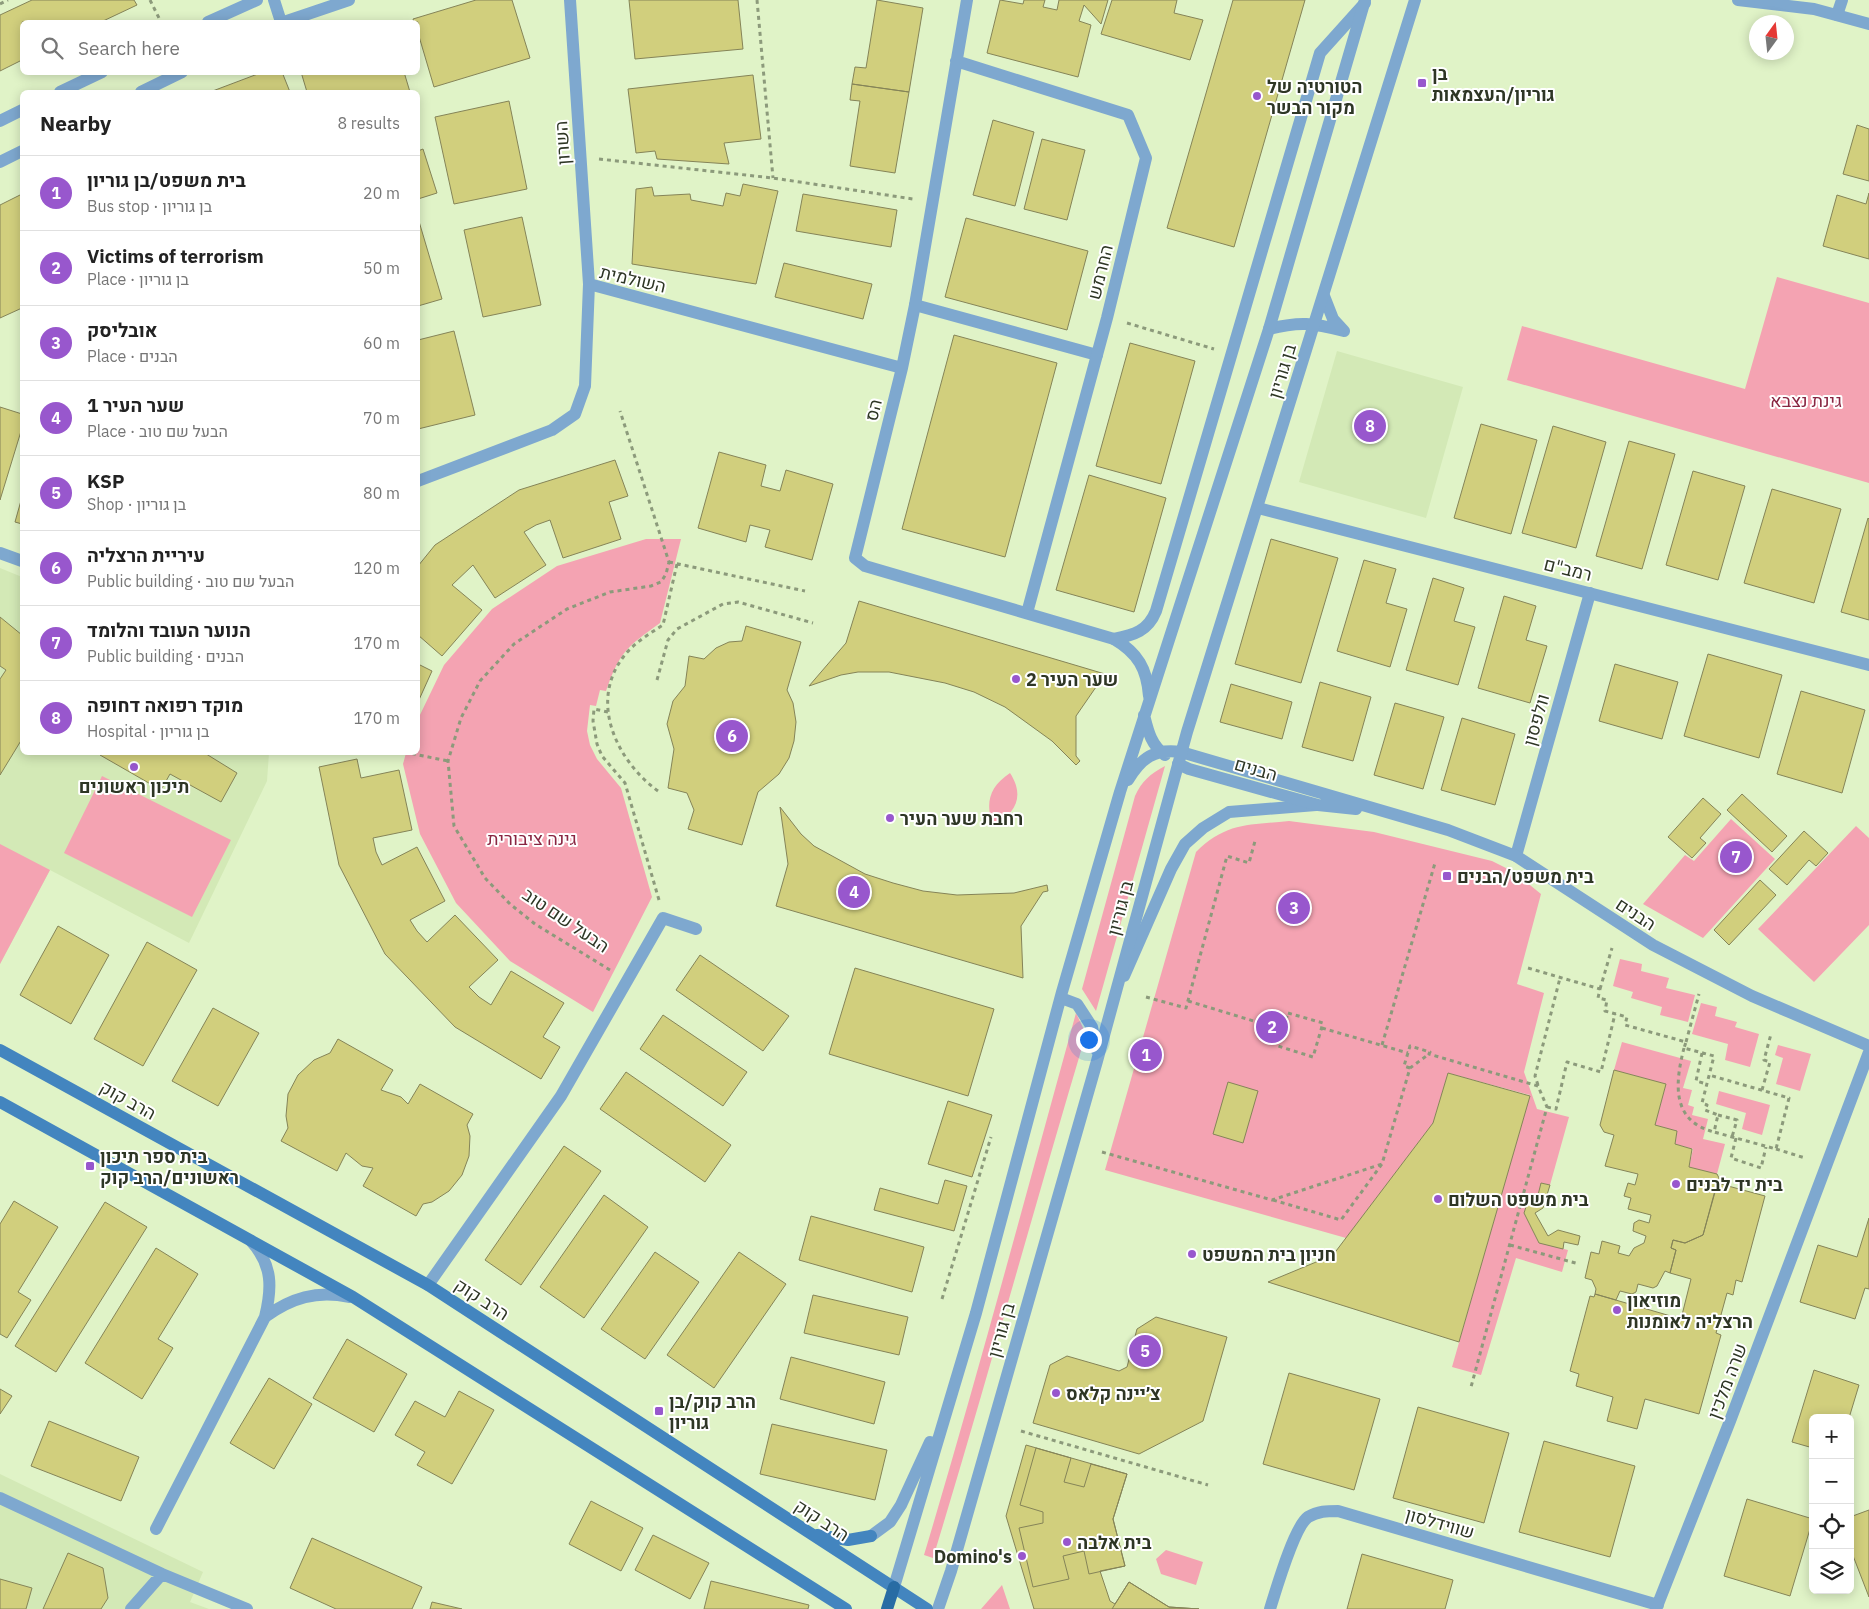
<!DOCTYPE html>
<meta charset="utf-8">
<style>
:root{--surface:#fff;--page:#f2f2f2;--text:#222;--muted:#767676;--line:#e0e0e0;--accent:#9857cd}
body{margin:0;font-family:"IBM Plex Sans",Heebo,sans-serif;background:var(--page);color:var(--text)}
.controls{position:absolute;right:15px;bottom:15px;display:grid;overflow:hidden;border-radius:8px;box-shadow:0 2px 12px #0003}
.controls button{width:45px;height:45px;display:grid;place-items:center;padding:0;border:0;border-bottom:1px solid var(--line);background:var(--surface);color:var(--text);font:25px sans-serif}
.compass{position:absolute;left:1749px;top:15px;width:45px;height:45px;border-radius:50%;background:var(--surface);box-shadow:0 2px 12px #0003;rotate:15deg}
.you{position:absolute;left:1088px;top:1039px;width:18px;height:18px;margin:-12px;border:4px solid #fff;border-radius:50%;background:#1a73e8;box-shadow:0 0 0 8px #1a73e833}
.badge{display:grid;place-items:center;width:32px;height:32px;border-radius:50%;background:var(--accent);color:#fff;font-size:16px;font-weight:700}
.pin{position:absolute;translate:-50% -50%;border:2px solid #fff;box-shadow:0 1px 5px #0006}
.list{margin:0;padding:0;list-style:none}
h2{display:flex;justify-content:space-between;align-items:center;height:65px;margin:0;padding:0 20px;font-size:21px}
h2 small{font-size:16px;font-weight:400;color:var(--muted)}
.list li{display:grid;grid-template-columns:32px 1fr auto;gap:15px;align-items:center;box-sizing:border-box;height:75px;padding:0 20px;border-top:1px solid var(--line)}
.list b{display:block;font-size:19px;white-space:nowrap}
.list p{margin:0;font-size:16px;white-space:nowrap;color:var(--muted)}
.list em{font-size:16px;font-style:normal;color:var(--muted)}
.icon{flex:none;width:28px;height:28px;fill:none;stroke:currentColor;stroke-width:2;stroke-linecap:round;stroke-linejoin:round}
.map{position:relative;flex:none;width:1869px;height:1609px;overflow:hidden}
.search{position:absolute;background:var(--surface);box-shadow:0 2px 12px #0003;left:20px;top:20px;width:400px;height:55px;display:flex;align-items:center;gap:12px;box-sizing:border-box;padding:0 18px;border-radius:8px;color:var(--muted);font-size:19px}
.panel{position:absolute;background:var(--surface);box-shadow:0 2px 12px #0003;left:20px;top:90px;width:400px;height:665px;border-radius:8px}
.map>svg:first-child{display:block}
</style>
<div class="map">
<svg width="1869" height="1609" viewBox="0 0 1869 1609">
<rect width="100%" height="100%" fill="#e0f3c7"/>
<path fill="#d3e9b6" d="M1337,351l126,36 -37,131 -127,-36z
M0,568l22,9v175l247,1 -2,28 -78,162 -139,-73 -50,94z
M0,1474l203,98 -13,30 19,7h-209z"/>
<path fill="#f4a3b2" d="M1777,277l92,26v180l-362,-103 15,-54 223,63z
M646,539h35l-21,84c-33,24 -40,28 -54,68l-6,-1 -4,16 -6,-1 -3,26 3,14 7,14 24,29 31,109 -59,115 -83,-51 -54,-58 -36,-69 -17,-70 3,-11 12,-1v-33l26,-54 48,-56 65,-43z
M1165,766l-69,245 -14,-22 53,-193c7,-15 15,-22 30,-30z
M1010,773c15,23 6,40 -17,53 -8,-23 -4,-39 17,-53z
M102,776l129,64 -39,77 -128,-64z
M1731,819l44,40 -72,79 -60,-34 42,-49 9,6z
M1289,821l85,11 118,29 22,11 27,22 -24,90 27,9 -20,79 13,37 32,8 -19,68 -9,-2 -4,16 -10,5 -3,9 15,30 29,7 -6,22 -46,-14 -35,117 -29,-8 78,-272 -82,-22 -15,50 -87,115 -241,-68 91,-318c30,-30 54,-27 93,-31z
M1856,826l13,12v87l-55,57 -56,-53z
M0,844l50,26 -50,94z
M1620,959l22,5 -1,7 28,7 -3,10 29,7 -7,27 -28,-7 2,-8 -31,-9 2,-6 -20,-6z
M1701,1003l16,4 -2,9 22,6 -2,5 24,7 -9,33 -25,-7 3,-16 -36,-10z
M1076,1013l10,21c-52,174 -100,350 -153,524l-9,-3c54,-180 102,-361 152,-542z
M1622,1042l69,19 -8,27 9,2 -4,15 6,2 -2,8 16,4 -5,20 22,5 -8,30 -28,-7 4,-18 -18,-5 2,-13 -22,-6 11,-41 -52,-14z
M1778,1045l33,9 -11,37 -24,-7 7,-26 -8,-3z
M1719,1091l51,14 -8,30 -20,-6 4,-16 -30,-9z
M1166,1550l37,12 -7,23 -35,-11 -5,-15z
M1002,1585l8,24h-29z"/>
<path fill="#d1cf7d" stroke="#858458" d="M32,0h102l3,5 -36,17h-79v38l-22,11v-56z
M476,0h36l18,58 -96,29 -16,-54v-11h-4l-1,-3z
M629,0h109l5,49 -108,10z
M877,0l46,8 -14,84 -57,-8 3,-17 11,1z
M1000,0l23,4 1,-4h21l-2,7 14,3 2,-10h49l-7,24 -17,-19 -5,16 12,4 -13,52 -91,-24z
M1112,0h65l-3,13 29,7 -13,40 -89,-26z
M1233,0h72l-71,247 -67,-19z
M263,72h19l8,20h-80z
M301,72h103l6,20h-103z
M753,75l8,64 -37,4 5,21 -72,-5 -2,-8 -19,2 -8,-64z
M852,84l57,8 -14,81 -45,-7 10,-65 -10,-1z
M509,101l18,88 -73,15 -19,-87z
M993,120l41,12 -19,74 -42,-11z
M1857,125l12,4v52l-26,-7z
M1042,139l43,11 -18,70 -43,-11z
M423,149l14,44 -19,6v-48z
M743,184l35,7 -22,93 -124,-20 4,-75 16,-2 2,9 36,-2 1,6 32,6 3,-13 14,3z
M1869,193v66l-46,-13 14,-51 29,9z
M22,194v114l-22,10v-113z
M803,194l94,16 -6,37 -95,-16z
M522,217l19,88 -58,12 -19,-87z
M418,218l24,81 -24,7z
M966,218l122,33 -21,79 -122,-33z
M784,263l88,21 -9,35 -88,-22z
M454,331l21,84 -57,14v-89z
M954,335l103,28 -52,194 -103,-28z
M1130,343l65,18 -34,123 -65,-18z
M0,407l22,7v14l-22,72z
M1481,424l56,16 -26,94 -57,-16z
M1553,426l53,16 -30,106 -54,-15z
M1629,441l46,13 -33,115 -46,-13z
M719,452l47,13 -5,21 19,5 6,-21 47,14 -21,76 -47,-13 5,-17 -20,-5 -4,17 -48,-14z
M615,460l13,36 -19,6 12,37 -58,19 -13,-38 -14,5 -12,7 22,33 -51,33 -22,-33 -21,20 30,25 -40,46 -24,-21v-69l17,-21 84,-55z
M1693,471l52,15 -27,94 -52,-15z
M1089,475l77,23 -32,114 -78,-22z
M1772,489l69,20 -27,94 -70,-20z
M22,497v27l-7,-2z
M1868,518l1,1v101l-28,-8z
M1271,539l67,19 -37,125 -66,-19z
M1364,560l32,9 -10,34 21,6 -17,58 -53,-16z
M1433,578l31,10 -10,33 21,6 -17,58 -52,-15z
M1504,596l32,10 -10,34 21,6 -17,57 -52,-15z
M859,601l246,73 -29,42v40l4,5 -4,4 -24,-24 -47,-34 -31,-15 -29,-9 -56,-11h-31l-17,3 -32,11 37,-43z
M0,617l22,18v104l-22,36v-96l6,-9 -6,-4z
M746,626l55,16 -14,48 6,13 3,19 -2,19 -5,17 -10,16 -21,18 -16,53 -54,-16 6,-19 -7,-17 -19,-5 6,-39 -7,-25 6,-23 12,-15 4,-30 15,3 12,-11 13,-6 13,-1z
M1708,654l74,21 -23,83 -75,-22z
M418,664l14,7 -14,31z
M1615,664l63,18 -16,57 -63,-18z
M1320,682l51,15 -18,64 -51,-14z
M1231,684l61,18 -10,37 -62,-17z
M1801,691l64,19 -23,83 -65,-19z
M1395,703l49,14 -21,72 -49,-14z
M1462,718l53,16 -20,71 -54,-15z
M101,752h102l34,21 -16,29 -51,-28 -9,16 -61,-35z
M357,759l4,19 38,-8 13,60 -39,8 3,14 6,13 35,-18 28,54 -35,19 7,11 10,11 28,-27 43,45 -29,27 10,10 12,8 20,-34 53,32 -21,34 17,10 -19,32 -86,-52 -70,-73 -46,-89 -20,-98z
M1742,794l45,42 -15,16 -45,-42z
M1703,798l18,16 -21,24 6,5 -14,15 -24,-21z
M780,807l21,27 13,12 51,28 28,9 30,8 34,4 57,-2 33,-8 1,6 -5,1 -22,34 2,52 -247,-72 12,-42z
M1804,831l24,22 -12,13 -7,-6 -22,25 -18,-16z
M1760,880l16,15 -47,50 -15,-15z
M58,926l51,29 -38,69 -51,-29z
M147,942l50,28 -54,96 -49,-27z
M700,955l89,61 -26,35 -87,-61z
M855,968l139,41 -26,87 -139,-42z
M213,1008l46,25 -41,73 -46,-25z
M663,1015l84,57 -24,34 -83,-57z
M338,1039l55,31 -12,20 20,7 7,7 12,-20 53,30 -6,11 3,11 -1,20 -7,19 -13,16 -17,11 -9,2 -7,12 -53,-30 10,-18 -11,-2 -16,-13 -9,18 -56,-30 7,-13 -2,-12 2,-22 10,-19 16,-15 16,-7z
M1614,1070l52,14 -11,41 22,6 -2,13 17,5 -3,18 28,7 2,4 -16,57 -18,8 -12,-3 -2,8 5,2 -6,23 -5,-2 -8,15 -4,2 -15,-4 -2,8 -4,2 -12,-3 -4,9 -21,-6 1,-5 -4,-9 -7,-2 6,-26 8,2 3,-13 18,5 -2,7 11,3 5,-8 10,-5 2,-7 -13,-5 1,-8 5,-3 10,3 2,-8 -23,-6 3,-11 -7,-2 4,-13 7,2 3,-11 -33,-8 9,-31 -10,-3 -4,-7z
M626,1072l105,73 -26,37 -105,-73z
M1448,1073l82,23 -71,246 -191,-60 65,-27 100,-132z
M1228,1082l30,9 -15,52 -30,-9z
M948,1101l44,14 -20,62 -44,-13z
M564,1146l37,25 -80,114 -36,-25z
M945,1180l22,6 -13,45 -80,-21 6,-22 58,16z
M1541,1183l9,2 -7,23 -8,5 13,23 10,-6 22,6 -2,9 -14,-3 -1,7 -24,-6 -15,-30 3,-9 10,-5z
M1717,1183l48,13 -23,86 -6,-2 -3,15 -6,-2 -11,40 5,2 -22,79 -54,-15 -8,30 -30,-8 6,-24 -37,-11 3,-12 -9,-3 20,-75 4,1 1,-3 86,25 10,-40 -21,-6 6,-23 -5,-2 2,-8 12,3 18,-8z
M604,1195l44,32 -64,91 -44,-31z
M14,1201l44,26 -40,65 13,8 -24,38 -7,-4v-110z
M105,1202l42,25 -91,145 -41,-26z
M811,1216l113,31 -12,45 -113,-32z
M1869,1218v71l-4,-1 -10,31 -55,-17 18,-57 39,12z
M156,1248l42,26 -40,65 15,9 -31,51 -57,-36z
M655,1252l44,30 -54,77 -44,-30z
M739,1252l47,32 -72,104 -47,-33z
M813,1295l95,22 -9,38 -95,-22z
M1156,1317l71,20 -24,84 -64,33 -106,-31 17,-58 17,-9 52,15 8,-4 10,-38z
M347,1339l60,35 -33,58 -61,-34z
M791,1357l94,25 -11,42 -94,-25z
M1814,1370l45,15 -10,33h-36v30l-21,-6z
M1289,1373l91,26 -26,91 -91,-26z
M269,1378l43,26 -38,65 -44,-26z
M0,1389l12,7 -12,18z
M459,1391l35,19 -42,74 -35,-19 8,-13 -30,-17 20,-34 30,16z
M1418,1407l91,26 -25,90 -91,-25z
M49,1421l90,36 -18,44 -90,-35z
M772,1424l115,26 -12,50 -115,-26z
M1544,1441l91,25 -25,91 -91,-25z
M1026,1445l101,29 -14,45 12,47 -25,5 10,30 5,3 14,-22 40,25 30,2h-165l-28,-93z
M1036,1448l35,10 -7,24 20,5 7,-23 36,10 -14,45 12,47 -36,8 -5,-23 -21,5 6,23 -36,8 -14,-59 24,-5v-11l-23,-7z
M1747,1499l66,20 -23,77 -66,-20z
M591,1501l52,27 -22,43 -52,-27z
M1869,1510v87l-19,-49v-31z
M653,1535l56,28 -19,36 -55,-29z
M312,1538l110,49 -10,22h-76l-46,-21z
M68,1553l35,15 5,30 -7,11h-58z
M1362,1554l91,26 -8,29h-98z
M0,1579l32,9 -6,21h-26z
M711,1581l98,24 -1,4h-104z
M1129,1582l40,25 30,2h-87z
M432,1602l30,7h-32z"/>
<g fill="none" stroke-linecap="round" stroke-linejoin="round">
<path stroke="#8c9a7b" stroke-width="3" stroke-dasharray="4 4" stroke-linecap="butt" d="M150,0l11,22
M757,0l16,178
M0,4l8,-4
M599,159l174,19 140,21
M1127,323l87,26
M669,562l136,29
M657,680l11,-40 9,-11 46,-25 15,-2 75,21
M608,712l-14,-3 -1,12 4,23 5,12 23,27 34,117
M404,752l44,9
M658,791c-41,-30 -70,-89 -34,-135 10,-13 25,-22 39,-31l14,-61
M1528,968l72,21 -2,9 9,2 -2,11 22,6 -2,8 61,17 -2,6 30,8 -12,47 5,2 -2,5 13,5 -4,17 62,17 13,-51 -80,-23
M610,970l-75,-46 -25,-20 -25,-26 -31,-52 -6,-65 13,-43 19,-37 34,-37 53,-35 43,-17 41,-6 10,-4 5,-8 3,-12 -49,-151
M1600,989l12,-41
M1146,997l40,11 41,-152 22,7 6,-22
M1188,1001l95,29
M1288,1013l35,10 -10,34 -35,-11z
M1322,1028l86,25
M1686,1042l13,-48
M1382,1045l53,-182
M1684,1048c-9,35 -13,73 30,84
M1702,1053l-6,28 11,3
M1410,1068l-6,-2 6,-20 20,6 -1,2 109,32 9,21 -76,280
M1538,1085l-3,-9 25,-98
M1762,1090l8,-28 -6,-2 7,-26
M1547,1107l9,2 11,-47 34,10 14,-58
M1718,1115l19,5 -5,17
M1736,1138l-5,20 30,10 5,-21
M1776,1149l29,9
M1102,1152l170,48 110,-36 28,-96 19,-14
M1273,1200l68,20 41,-56
M1510,1245l69,19
M942,1299l49,-162
M1021,1431l187,54"/>
<path stroke="#7ea8cf" stroke-width="12" d="M1324,296l9,23 11,12
M915,305l182,50
M1269,329c31,-8 44,-6 75,2
M1114,639c20,-4 34,-8 42,-28l164,-558 45,-50
M1114,639c24,14 33,30 35,57
M1124,976l47,-107 14,-25 18,-16 26,-16 87,-7"/>
<path stroke="#7ea8cf" stroke-width="12" d="M1516,856l74,-263"/>
<path stroke="#7ea8cf" stroke-width="12" d="M274,0l7,22
M570,0l19,284
M967,0l-52,305 -13,63 -47,190 10,8 249,73
M1837,15l5,-15
M956,61l172,54 18,43 -39,160 -80,295
M418,481l134,-51 23,-16 10,-28 4,-102 313,84
M1258,508l611,157
M0,553l22,8
M1181,752l267,78 68,26 137,89 99,51 117,50
M1178,764l11,5 129,36 38,4
M428,1285l133,-189 102,-178 33,11
M265,1317c26,-19 52,-27 84,-20
M0,1498l162,76 85,35
M156,1529l109,-212c7,-29 8,-52 -14,-76
M131,1609l31,-35
M1270,1609c6,-19 24,-82 38,-92 10,-6 19,-6 30,-6l320,94
M1656,1609l74,-188 139,-369"/>
<path stroke="#7ea8cf" stroke-width="12" d="M1738,0l76,9 55,15
M208,22l49,-22
M284,22l65,-22
M60,92l42,-20
M141,92l41,-20
M0,121l22,-11
M0,162l22,-11
M1144,715c4,16 7,30 21,40
M1128,780c13,-22 27,-32 53,-28
M1061,998l16,6 15,23 5,24
M871,1536l19,-14 11,-17 29,-63
M894,1587l82,-274 86,-321 58,-200 149,-463 96,-329
M938,1609l13,-38 146,-510 90,-329 228,-732"/>
<path stroke="#4385bf" stroke-width="12" d="M0,1050l428,235 499,324
M0,1102l353,195 493,312
M817,1535l31,5 23,-4"/>
<path stroke="#286ca4" stroke-width="12" d="M887,1609l7,-22"/>
</g>
<g fill="#9857cd" stroke="#fff" stroke-width="2">
<rect x="1417" y="78" width="10" height="10" rx="2.5"/>
<circle cx="1257" cy="96" r="5"/>
<circle cx="1016" cy="679" r="5"/>
<circle cx="134" cy="767" r="5"/>
<circle cx="890" cy="818" r="5"/>
<rect x="1442" y="871" width="10" height="10" rx="2.5"/>
<rect x="85" y="1161" width="10" height="10" rx="2.5"/>
<circle cx="1676" cy="1184" r="5"/>
<circle cx="1438" cy="1199" r="5"/>
<circle cx="1192" cy="1254" r="5"/>
<circle cx="1617" cy="1310" r="5"/>
<circle cx="1056" cy="1393" r="5"/>
<rect x="654" y="1406" width="10" height="10" rx="2.5"/>
<circle cx="1067" cy="1542" r="5"/>
<circle cx="1022" cy="1556" r="5"/>
</g>
<g text-anchor="middle" dominant-baseline="central" stroke-width="4" stroke-linejoin="round" paint-order="stroke">
<g font-size="18" font-weight="bold" fill="#2e3625" stroke="#fff" text-anchor="start">
<text x="1432" y="73">בן<tspan x="1432" dy="21">גוריון/העצמאות</tspan></text>
<text x="1267" y="86">הטורטיה של<tspan x="1267" dy="21">מקור הבשר</tspan></text>
<text x="1026" y="679">שער העיר 2</text>
<text x="134" y="786" text-anchor="middle">תיכון ראשונים</text>
<text x="900" y="818">רחבת שער העיר</text>
<text x="1457" y="876">בית משפט/הבנים</text>
<text x="100" y="1156">בית ספר תיכון<tspan x="100" dy="21">ראשונים/הרב קוק</tspan></text>
<text x="1686" y="1184">בית יד לבנים</text>
<text x="1448" y="1199">בית משפט השלום</text>
<text x="1202" y="1254">חניון בית המשפט</text>
<text x="1627" y="1300">מוזיאון<tspan x="1627" dy="21">הרצליה לאומנות</tspan></text>
<text x="1066" y="1393">צ׳יינה קלאס</text>
<text x="669" y="1401">הרב קוק/בן<tspan x="669" dy="21">גוריון</tspan></text>
<text x="1077" y="1542">בית אלבה</text>
<text x="1012" y="1556" text-anchor="end">Domino's</text>
</g>
<g font-size="18" fill="#2e3625" stroke="#fff">
<text transform="translate(562 143) rotate(-94)">השרון</text>
<text transform="translate(1100 272) rotate(-76)">החרמש</text>
<text transform="translate(633 279) rotate(13)">השולמית</text>
<text transform="translate(1282 371) rotate(-73)">בן גוריון</text>
<text transform="translate(873 410) rotate(-76)">הס</text>
<text transform="translate(1568 569) rotate(14)">רמב"ם</text>
<text transform="translate(1536 720) rotate(-74)">וולפסון</text>
<text transform="translate(1256 769) rotate(16)">הבנים</text>
<text transform="translate(1120 908) rotate(-75)">בן גוריון</text>
<text transform="translate(1636 914) rotate(33)">הבנים</text>
<text transform="translate(566 920) rotate(34)">הבעל שם טוב</text>
<text transform="translate(128 1100) rotate(29)">הרב קוק</text>
<text transform="translate(482 1299) rotate(33)">הרב קוק</text>
<text transform="translate(1001 1330) rotate(-74)">בן גוריון</text>
<text transform="translate(1727 1381) rotate(-69)">שרה מלכין</text>
<text transform="translate(822 1520) rotate(33)">הרב קוק</text>
<text transform="translate(1440 1523) rotate(16)">שווידלסון</text>
</g>
<g font-size="18" fill="#882642" stroke="#fff">
<text x="1806" y="400">גינת נצבא</text>
<text x="532" y="838">גינה ציבורית</text>
</g>
</g>
</svg>
<div class="controls">
<button>+</button>
<button>−</button>
<button><svg class="icon" aria-label="locate" viewBox="0 0 24 24"><circle cx="12" cy="12" r="6"/><path d="M12 2v4M12 18v4M2 12h4M18 12h4"/></svg></button>
<button><svg class="icon" aria-label="layers" viewBox="0 0 24 24"><path d="M12 4l9 5-9 5-9-5zM3 14l9 5 9-5"/></svg></button>
</div>
<svg class="compass" viewBox="-18 -18 36 36"><path d="M0-13l5 13h-10z" fill="#e53935"/><path d="M0 13l5-13h-10z" fill="#767676"/></svg>
<div class="you"></div>
<div class="pin badge" style="left:1146px;top:1055px">1</div>
<div class="pin badge" style="left:1272px;top:1027px">2</div>
<div class="pin badge" style="left:1294px;top:908px">3</div>
<div class="pin badge" style="left:854px;top:892px">4</div>
<div class="pin badge" style="left:1145px;top:1351px">5</div>
<div class="pin badge" style="left:732px;top:736px">6</div>
<div class="pin badge" style="left:1736px;top:857px">7</div>
<div class="pin badge" style="left:1370px;top:426px">8</div>
<div class="search"><svg class="icon" aria-label="search" viewBox="0 0 24 24"><circle cx="10" cy="10" r="6"/><path d="M15 15l6 6"/></svg>Search here</div>
<section class="panel">
<h2>Nearby<small>8 results</small></h2>
<ul class="list">
<li><span class="badge">1</span><div><b>בית משפט/בן גוריון</b><p>Bus stop · בן גוריון</p></div><em>20 m</em></li>
<li><span class="badge">2</span><div><b>Victims of terrorism</b><p>Place · בן גוריון</p></div><em>50 m</em></li>
<li><span class="badge">3</span><div><b>אובליסק</b><p>Place · הבנים</p></div><em>60 m</em></li>
<li><span class="badge">4</span><div><b>שער העיר 1</b><p>Place · הבעל שם טוב</p></div><em>70 m</em></li>
<li><span class="badge">5</span><div><b>KSP</b><p>Shop · בן גוריון</p></div><em>80 m</em></li>
<li><span class="badge">6</span><div><b>עיריית הרצליה</b><p>Public building · הבעל שם טוב</p></div><em>120 m</em></li>
<li><span class="badge">7</span><div><b>הנוער העובד והלומד</b><p>Public building · הבנים</p></div><em>170 m</em></li>
<li><span class="badge">8</span><div><b>מוקד רפואה דחופה</b><p>Hospital · בן גוריון</p></div><em>170 m</em></li>
</ul>
</section>
</div>
